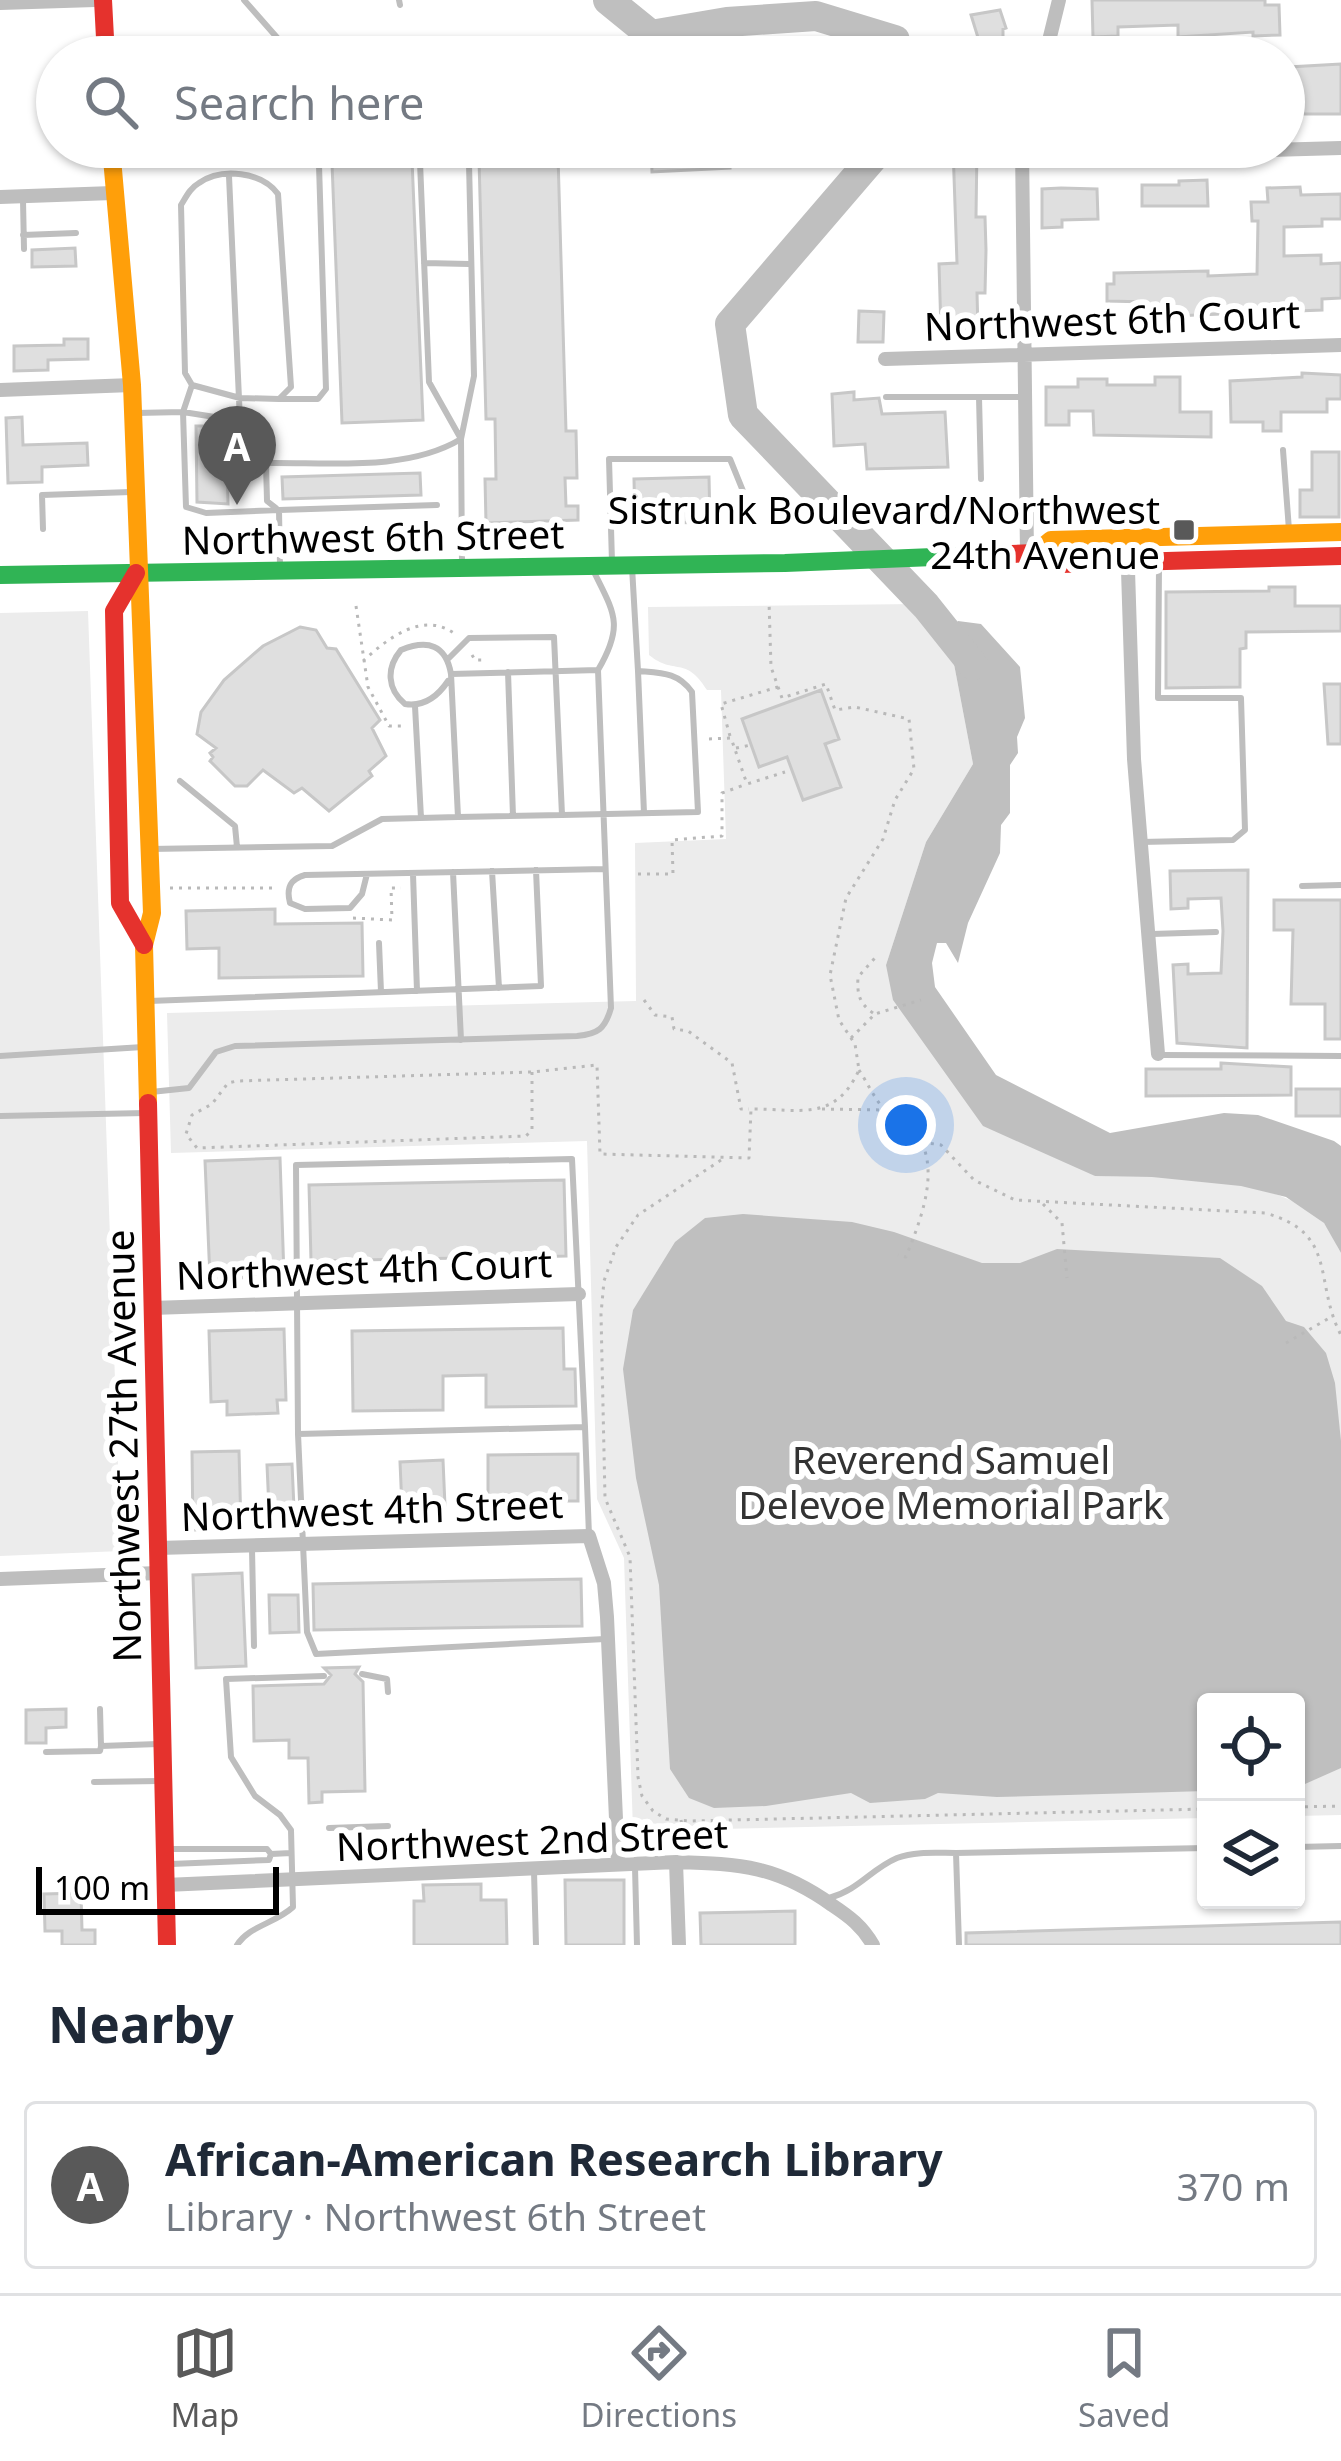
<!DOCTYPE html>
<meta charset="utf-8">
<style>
:root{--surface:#fff;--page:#f6f6f7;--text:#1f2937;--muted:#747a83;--line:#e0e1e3;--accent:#595959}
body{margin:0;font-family:"Noto Sans",sans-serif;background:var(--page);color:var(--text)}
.controls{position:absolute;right:36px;bottom:36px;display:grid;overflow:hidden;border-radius:12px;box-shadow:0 3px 9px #0004}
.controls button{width:108px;height:108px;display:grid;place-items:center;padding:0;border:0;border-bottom:3px solid var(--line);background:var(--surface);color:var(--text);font:60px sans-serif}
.scale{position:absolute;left:36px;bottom:30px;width:243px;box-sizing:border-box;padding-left:12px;border:6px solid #000;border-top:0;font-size:33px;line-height:42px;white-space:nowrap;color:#000;-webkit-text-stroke:9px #fff;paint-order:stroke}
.you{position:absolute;left:906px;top:1125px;width:42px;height:42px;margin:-30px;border:9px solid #fff;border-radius:50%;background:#1a73e8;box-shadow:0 0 0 18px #1a73e833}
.badge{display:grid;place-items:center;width:78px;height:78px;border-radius:50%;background:var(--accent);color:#fff;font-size:39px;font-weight:700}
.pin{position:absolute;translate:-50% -99px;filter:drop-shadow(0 3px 6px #0008)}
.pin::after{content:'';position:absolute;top:63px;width:42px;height:36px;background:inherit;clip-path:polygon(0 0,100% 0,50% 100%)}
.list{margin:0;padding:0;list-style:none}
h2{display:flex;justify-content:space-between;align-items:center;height:156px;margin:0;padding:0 48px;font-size:51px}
h2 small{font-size:39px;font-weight:400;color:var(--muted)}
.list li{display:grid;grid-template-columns:78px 1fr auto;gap:36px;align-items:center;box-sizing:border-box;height:168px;margin:0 24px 24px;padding:0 24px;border:3px solid var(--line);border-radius:12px}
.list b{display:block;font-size:45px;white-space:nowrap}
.list p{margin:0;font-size:39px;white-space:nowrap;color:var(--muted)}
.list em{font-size:39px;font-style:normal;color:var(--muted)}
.icon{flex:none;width:66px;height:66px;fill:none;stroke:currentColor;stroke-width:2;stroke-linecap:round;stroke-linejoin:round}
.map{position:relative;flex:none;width:1341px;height:1945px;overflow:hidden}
.search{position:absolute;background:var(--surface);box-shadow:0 3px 9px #0004;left:36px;right:36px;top:36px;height:132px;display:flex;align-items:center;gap:30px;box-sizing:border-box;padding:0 42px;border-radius:66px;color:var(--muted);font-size:45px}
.sheet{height:348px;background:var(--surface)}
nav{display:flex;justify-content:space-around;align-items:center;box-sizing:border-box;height:168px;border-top:3px solid var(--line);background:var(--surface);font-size:33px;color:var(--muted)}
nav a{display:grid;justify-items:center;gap:6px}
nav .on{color:var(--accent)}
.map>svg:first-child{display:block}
</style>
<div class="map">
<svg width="1341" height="1945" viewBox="0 0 1341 1945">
<rect width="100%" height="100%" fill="#fff"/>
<path fill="#ececec" d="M916,604l38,60 19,100 -47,78 -40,123 209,211c65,1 177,-3 227,45 8,8 13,22 19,32v562l-45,1v-114h-90v116l-573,13 -9,-273 -27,-59 -10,-358 -416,12 -4,-140 469,-12 -1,-158 91,-4 -5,-149h-14c-22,-35 -32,-14 -58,-35l-1,-48z
M88,611l33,940 -121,5v-943z"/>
<path fill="#bfbfbf" d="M958,621l23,3 39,43 5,51 -8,19 1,16 -8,12v48l-9,12 -1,28 -32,70 -10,40 -12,-20h-9l-5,20 3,24 61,88 114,58 114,-20 34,2 76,26 7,5v107l-17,-30 -38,-26 -45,-11 -89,-9 -57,-1 -112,-50 -90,-126 -7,-35 40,-123 47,-78 -19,-100 -14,-23z
M743,1214l109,8 42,10 88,31h38l37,-14 163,9 42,28 24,35 18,6 22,26 9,30 6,58v327l-45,20v-86h-90v89l-209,6 -59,-4 -13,6 -55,4 -19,-10 -85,13 -52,2 -25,-10 -19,-29 -11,-184 -23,-107 -13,-109 10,-59 42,-68 30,-24z"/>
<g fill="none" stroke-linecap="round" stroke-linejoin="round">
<path stroke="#bfbfbf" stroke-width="30" d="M608,0l43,35 76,-13 89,-6 79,24 3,17
M882,147l-152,177 13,91 183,191 47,59"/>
</g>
<path fill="#dfdfdf" stroke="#c7c7c7" stroke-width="3" d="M1092,0h173v5h14l1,30 -27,1v-4l-75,5v-12l-60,2v9l-25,1z
M1000,10l6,18 -3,1v26l-36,2v-13h13l-9,-29z
M1341,64v50h-52v-47z
M651,147h78l1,21 -78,4z
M953,147h24l-1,70h9l1,33 -1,43h-8l1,37 -37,1 -2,-67 18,-1z
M558,156l8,275h10l1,47h-12l1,28h12v14l-92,3 -1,-44h11l-1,-60h-9l-7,-260z
M412,160l11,260 -81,3 -10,-260z
M1207,180l1,26h-66v-21h37v-4z
M1300,187l1,8 40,-1v25h-19v7l-38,1v29l37,-1v9l20,-1v35l-19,1v11l-173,7 -1,-15 -41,-1v-17h7v-11l94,-2v5l49,-2 1,-53h-6l-1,-19h17l-1,-14z
M1061,188l36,1 1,30 -36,1v7l-20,1v-39z
M75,248l1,18 -44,1v-17z
M859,311l25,1 -1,30h-25z
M64,339h24v20l-40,1v10l-34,1v-25l50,-1z
M1302,373l39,2v24h-14v13h-46v19h-18v-9h-32l-1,-41 72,-4z
M1155,377h25v35h31v25l-117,-2 -1,-24h-24v14h-23v-38h32v-8h29v6h48z
M854,392v8l25,-2 3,16 63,-2 3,55 -81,2 -2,-25 -31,2 -2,-52z
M22,417l1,28 64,-2 1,22 -46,2v15l-34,1 -2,-65z
M196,426h30l2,78 -31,-2z
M1312,452h27v65h-39v-27h12z
M420,473l1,22 -138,4 -1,-22z
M709,477l1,45 -75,2 -1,-45z
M1269,587h26v19h46v25l-95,1v16l-6,1v38l-74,1v-96l103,-1z
M300,627l16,3 11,18 9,1 44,71 -8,8 14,28 -17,15 3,5 -43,35 -27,-23 -8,5 -31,-23 -16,16h-12l-25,-25 3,-4 -3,-4 6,-5 -19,-14 4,-22 23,-32 39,-34z
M1324,684h17v60h-13z
M821,690l18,49 -14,5 16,43 -38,13 -16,-43 -28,10 -17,-48z
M1248,870l-1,178 -70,-5 -4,-78 15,-1v10l33,-1 2,-42 -2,-33 -33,1v9l-17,1 -1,-38z
M1274,900h67v139h-16v-35h-34l2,-74h-19z
M275,909v15l87,-1 1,53 -144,2v-30l-32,1 -1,-38z
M1221,1063l70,4v28l-145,1v-27h75z
M1296,1089h45v27h-45z
M280,1158l4,118 -74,3 -5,-118z
M564,1180l2,76 -255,5 -2,-76z
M563,1328l1,41h11l1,37 -90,1v-32l-43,1v34l-90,1 -1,-80z
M284,1329l2,71h-9l1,13 -51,2v-14l-16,1 -2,-71z
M239,1451l2,78 -48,1 -1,-78z
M578,1454v47h-90v-46z
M443,1460l2,46 -43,2 -2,-46z
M292,1464l2,44 -25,1 -2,-44z
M242,1573l4,93 -50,2 -3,-93z
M581,1579l1,47 -268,4 -1,-46z
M269,1595h29l1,37 -29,1z
M359,1667l-4,7 8,8 2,109 -43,1v10l-13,1 -1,-45h-19v-18l-35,1 -1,-55 71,-2 7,-9 -7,-7z
M66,1709v18l-20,1v15h-20v-33z
M565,1880h59v65h-58z
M481,1884v16h25l1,45h-93v-44h10l-1,-16z
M81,1893l1,37h13v15h-33v-14h-17l-1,-37z
M795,1911v34h-94l-1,-32z
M1341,1922v23h-375v-12z"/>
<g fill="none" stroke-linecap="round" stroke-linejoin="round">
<path stroke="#b9b9b9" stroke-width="3" stroke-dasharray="3 6" stroke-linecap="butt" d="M356,606l12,81 21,39h15
M472,655l3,5h7
M363,661c24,-22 60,-51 92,-27
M730,736l-9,-32 57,-17
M709,739l22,-1 16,46 38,-12
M736,748l15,-3
M638,874h35l-1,-34 50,-4v-43l25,-9
M170,888h108
M353,918l39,2 -1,-32h10
M644,1000l11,15 17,2 2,12 14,2 44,32 9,46h8
M873,1013c-14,-10 -16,-19 -15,-36l17,-19
M851,1038l24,-24 46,-14
M859,1070c8,12 16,30 26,40 7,6 17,8 24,14 36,37 13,92 -3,133l-8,-2
M532,1072v58l-6,6 -329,12 -11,-14 6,-19 20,-11 16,-21 9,-2 295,-9 65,-7 3,89 149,4 2,-49c50,0 84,13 108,-39l-4,-26 -16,-24 -9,-45 16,-77 37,-59 12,-39 19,-31 -5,-50 -54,-12 -20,3 -9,-26 -44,14 -11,-31 -2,-66
M822,1109l63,1
M922,1142l19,3 33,35 41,20 250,13c74,20 48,69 76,122
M721,1160l-83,55 -22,32 -12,34 -3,33 4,184 25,59 8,220 4,19 11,15 13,8 23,2 517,-12
M1043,1204l19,19 5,55
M1286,1343l45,-26
M1296,1807l45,-1
M681,1820l3,15 10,8"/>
<path stroke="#bebebe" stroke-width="6" d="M244,0l44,50 13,7
M399,0l1,5
M530,54l8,3
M115,162l482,-15
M420,162l9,220 32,57 1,125
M229,176l11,245
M23,200l1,49
M23,235l53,-2
M424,263l45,1
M192,385l48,13 39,1 12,-12 -13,-193c-16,-22 -56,-27 -79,-11 -9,5 -13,14 -18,22l4,168 7,12 -9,27 3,95 20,6 73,-3
M886,397h136
M979,397l2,82
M279,399h39l8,-10 -7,-224
M136,413l47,-1 57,9 26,42 1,38 9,7
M1283,450l6,80
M266,463c62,-1 140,9 195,-24l13,-63 -5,-213
M43,529l-1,-34 89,-3
M612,562l-3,-103h121l26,64
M280,567l-1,-57 158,-5
M632,567l6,104
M448,659l21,-21 85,-1 8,178 -104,2 -7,-143
M508,672l5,144
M448,681c-10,15 -24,26 -43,23 -18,-15 -19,-36 -4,-54 27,-11 45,-5 50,24l147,-4
M415,706l6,112
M180,781l55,45 2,21
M562,815c46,-1 91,-2 136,-3l-6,-120c-14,-20 -31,-19 -54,-21l6,142
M1141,842l92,-2 12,-10 -4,-132h-83l1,-132
M150,849l182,-3 50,-27 76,-2
M492,871l7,117
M453,872l8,168
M367,874l-5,20 -12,14 -45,1 -15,-6c-4,-15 0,-24 15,-28l300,-6
M413,874l4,117
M1302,886l39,-1
M1152,934l64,-2
M379,943l2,49
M149,1001l392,-15 -5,-116
M1162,1055l179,1
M0,1056l143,-9
M151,1092l38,-4 27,-36 19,-6 342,-10c21,-2 28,-7 34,-28l-13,-338c27,-46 16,-57 -6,-102
M0,1116l146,-3
M572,1159l13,268 -287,7 -2,-269z
M585,1427l4,109
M298,1434l9,198 9,22 289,-15
M252,1549l2,97
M362,1674l25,5 1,13
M100,1709l1,37 57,-2
M46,1752l54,-1 1,-5
M94,1782l65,-1
M329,1828l59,-2
M1296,1847l45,-1
M168,1849h99l4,5 20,-1
M171,1864l98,-4 2,-6
M635,1867l2,78
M534,1871l2,74
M829,1898c30,-8 42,-29 68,-40 18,-7 40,-5 59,-5
M237,1945c12,-19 39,-22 56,-38l-2,-77 -11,-15 -25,-19 -24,-39 -5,-78 98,-3
M959,1945l-3,-92 250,-5"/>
<path stroke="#bebebe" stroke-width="14" d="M0,3l95,-3
M1045,57l14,-57
M1022,147l5,407
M1020,157l321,-9
M0,197l113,-4
M885,359l456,-14
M0,390l132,-5
M1127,539l7,220 24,295
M152,1308l427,-14
M158,1548l431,-12 15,47 3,34 11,247
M0,1579l158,-6
M676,1862l3,83
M165,1885l511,-23c66,2 101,4 156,43 18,12 30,21 41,40"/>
<path stroke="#30b455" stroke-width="18" d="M0,575l785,-12 198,-8"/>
<path stroke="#ff9f0a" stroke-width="18" d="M111,147l21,238 20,528 -8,32 4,158
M1035,553l16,-13 290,-8"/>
<path stroke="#e5322d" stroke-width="18" d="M103,0l3,57
M983,555l52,-2 26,11 280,-8
M136,573l-22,38 6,292 24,42
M148,1103l19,842"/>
</g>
<rect fill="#595959" stroke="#fff" stroke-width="4.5" x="1172" y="518" width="24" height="24" rx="6"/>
<g text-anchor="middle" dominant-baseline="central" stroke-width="12" stroke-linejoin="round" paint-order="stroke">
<g font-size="39" fill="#000" stroke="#fff">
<text transform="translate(1112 319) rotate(-2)">Northwest 6th Court</text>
<text transform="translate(373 536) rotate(-1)">Northwest 6th Street</text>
<text transform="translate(364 1268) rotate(-2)">Northwest 4th Court</text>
<text transform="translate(122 1446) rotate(-91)">Northwest 27th Avenue</text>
<text transform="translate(372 1509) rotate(-2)">Northwest 4th Street</text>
<text transform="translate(532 1839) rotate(-2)">Northwest 2nd Street</text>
</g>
<g font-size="39" fill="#000" stroke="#fff" text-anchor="end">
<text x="1160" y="508">Sistrunk Boulevard/Northwest<tspan x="1160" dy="45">24th Avenue</tspan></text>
</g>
<g font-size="39" fill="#333" stroke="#fff">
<text x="951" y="1458">Reverend Samuel<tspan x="951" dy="45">Delevoe Memorial Park</tspan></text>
</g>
</g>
</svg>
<div class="controls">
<button><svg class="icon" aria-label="locate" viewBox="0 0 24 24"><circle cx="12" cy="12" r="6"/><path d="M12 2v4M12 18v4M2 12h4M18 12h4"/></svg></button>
<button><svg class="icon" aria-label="layers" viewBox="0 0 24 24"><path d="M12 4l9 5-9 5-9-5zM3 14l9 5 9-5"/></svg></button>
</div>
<div class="scale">100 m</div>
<div class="you"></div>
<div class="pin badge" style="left:237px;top:505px">A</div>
<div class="search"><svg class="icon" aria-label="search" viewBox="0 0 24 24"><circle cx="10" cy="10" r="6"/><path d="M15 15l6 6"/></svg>Search here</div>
</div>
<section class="sheet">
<h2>Nearby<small></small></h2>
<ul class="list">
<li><span class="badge">A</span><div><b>African-American Research Library</b><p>Library · Northwest 6th Street</p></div><em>370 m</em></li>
</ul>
</section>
<nav>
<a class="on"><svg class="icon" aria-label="map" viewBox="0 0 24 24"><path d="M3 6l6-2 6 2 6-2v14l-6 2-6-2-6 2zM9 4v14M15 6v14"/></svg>Map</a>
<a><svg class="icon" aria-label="directions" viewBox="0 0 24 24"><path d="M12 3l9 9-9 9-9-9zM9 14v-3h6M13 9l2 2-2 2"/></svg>Directions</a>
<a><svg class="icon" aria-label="saved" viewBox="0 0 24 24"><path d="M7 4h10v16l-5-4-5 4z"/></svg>Saved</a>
</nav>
